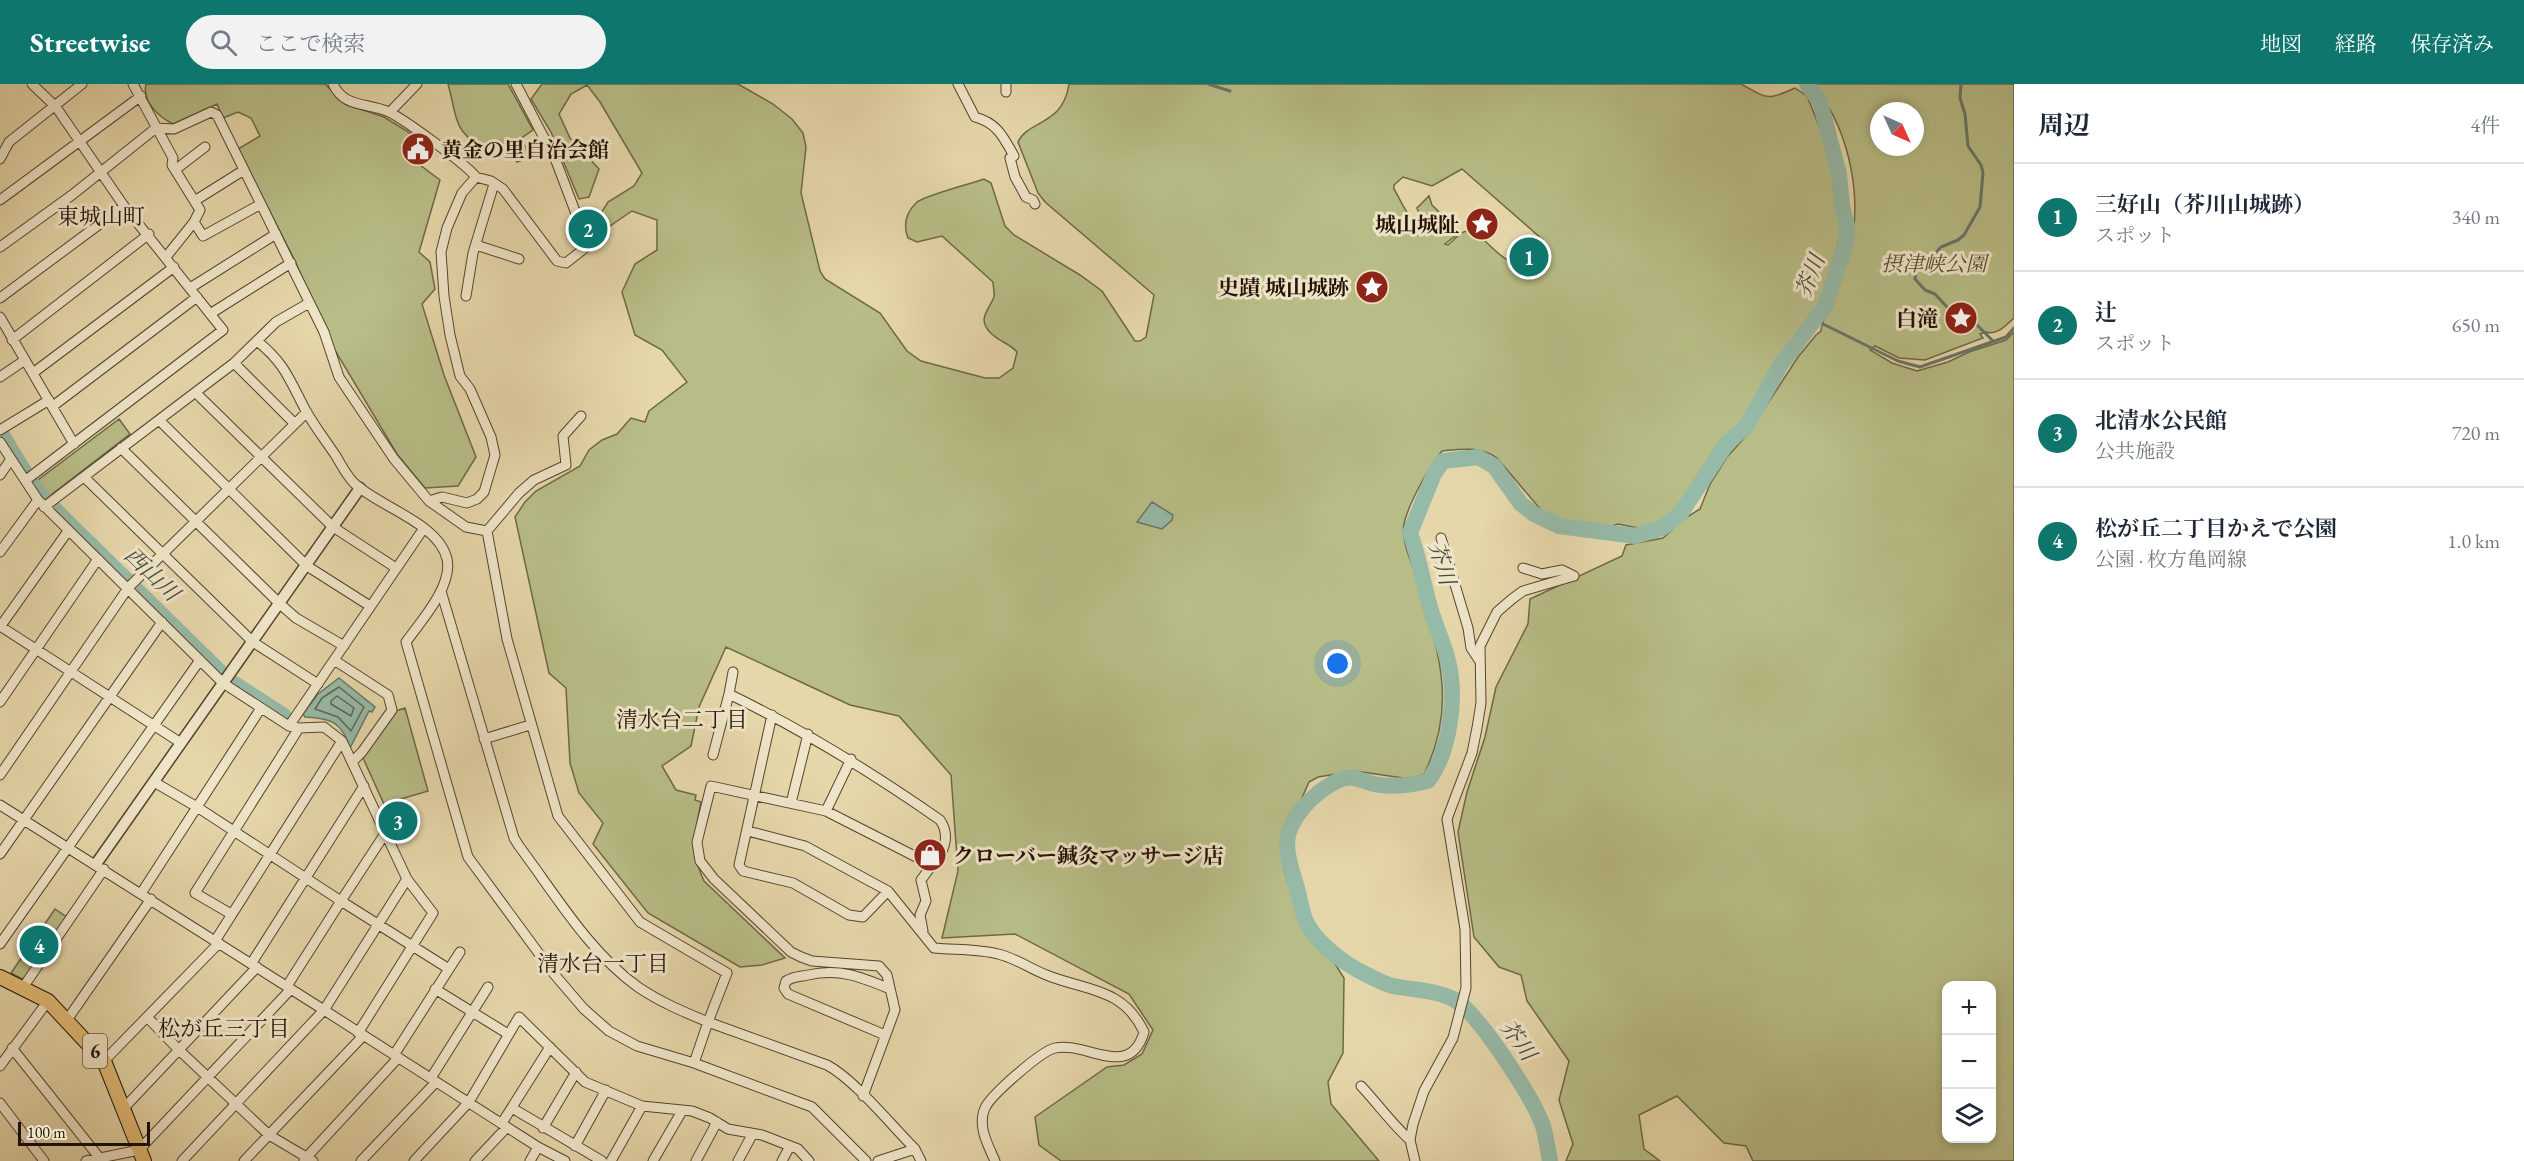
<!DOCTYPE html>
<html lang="ja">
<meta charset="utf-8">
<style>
:root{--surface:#fff;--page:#f2f2f3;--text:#1f2937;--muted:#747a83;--line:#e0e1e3;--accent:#0f766e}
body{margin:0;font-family:"EB Garamond","Noto Serif JP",serif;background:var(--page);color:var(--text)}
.controls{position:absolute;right:18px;bottom:18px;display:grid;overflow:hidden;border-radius:12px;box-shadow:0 3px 9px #0003}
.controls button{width:54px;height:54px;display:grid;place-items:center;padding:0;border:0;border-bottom:2px solid var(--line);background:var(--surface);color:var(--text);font:30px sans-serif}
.compass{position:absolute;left:1870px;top:18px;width:54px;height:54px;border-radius:50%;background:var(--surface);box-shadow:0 3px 9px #0003;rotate:135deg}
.scale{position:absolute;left:18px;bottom:15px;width:132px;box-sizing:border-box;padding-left:6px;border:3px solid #231206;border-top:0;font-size:16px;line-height:21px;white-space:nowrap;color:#231206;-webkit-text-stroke:4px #efe5c8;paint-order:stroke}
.you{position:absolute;left:1338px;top:580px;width:21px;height:21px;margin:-15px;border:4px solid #fff;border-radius:50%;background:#1a73e8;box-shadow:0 0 0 9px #1a73e833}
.badge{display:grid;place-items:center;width:39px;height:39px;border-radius:50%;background:var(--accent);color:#fff;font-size:20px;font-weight:700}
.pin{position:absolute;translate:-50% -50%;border:3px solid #fff;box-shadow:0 2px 6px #0006}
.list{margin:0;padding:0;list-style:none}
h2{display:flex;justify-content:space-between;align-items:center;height:78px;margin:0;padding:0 24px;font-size:26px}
h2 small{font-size:20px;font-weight:400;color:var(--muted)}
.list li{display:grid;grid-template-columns:39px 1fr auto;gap:18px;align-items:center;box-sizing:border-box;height:108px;padding:0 24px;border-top:2px solid var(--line)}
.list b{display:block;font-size:22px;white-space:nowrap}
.list p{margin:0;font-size:20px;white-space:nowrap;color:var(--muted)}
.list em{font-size:20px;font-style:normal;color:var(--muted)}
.icon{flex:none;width:33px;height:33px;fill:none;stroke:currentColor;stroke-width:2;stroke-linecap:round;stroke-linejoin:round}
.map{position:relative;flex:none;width:2014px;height:1077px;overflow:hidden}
header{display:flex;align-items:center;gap:36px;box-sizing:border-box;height:84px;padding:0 30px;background:var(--accent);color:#fff}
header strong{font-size:28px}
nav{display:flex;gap:33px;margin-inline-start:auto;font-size:21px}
.search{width:420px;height:54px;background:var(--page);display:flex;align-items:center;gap:15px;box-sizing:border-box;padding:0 21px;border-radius:33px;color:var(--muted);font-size:22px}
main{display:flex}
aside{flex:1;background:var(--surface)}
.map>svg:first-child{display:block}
</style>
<header>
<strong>Streetwise</strong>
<div class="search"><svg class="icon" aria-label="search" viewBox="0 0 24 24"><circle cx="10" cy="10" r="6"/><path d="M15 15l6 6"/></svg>ここで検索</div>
<nav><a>地図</a><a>経路</a><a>保存済み</a></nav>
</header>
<main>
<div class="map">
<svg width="2014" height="1077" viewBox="0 0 2014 1077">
<rect width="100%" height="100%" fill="#e6d7aa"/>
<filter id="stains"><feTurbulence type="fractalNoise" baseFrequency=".00333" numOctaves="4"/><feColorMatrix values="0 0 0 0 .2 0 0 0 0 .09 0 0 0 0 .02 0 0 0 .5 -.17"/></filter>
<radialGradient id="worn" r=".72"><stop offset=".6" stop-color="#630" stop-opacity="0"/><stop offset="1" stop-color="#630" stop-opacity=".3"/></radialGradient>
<path fill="#b8bd87" stroke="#6e6846" stroke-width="1.5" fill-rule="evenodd" d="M146,0h179l20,20 39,13 34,21 -10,18 32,24 -21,72 11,10 5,27 -13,15 22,71 32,82 -18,29 -33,2 -28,-34 -64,-107 -38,-86 -57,-112 22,-13 -9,-18 -13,-6 -15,6 -6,-14 -44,20c-14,-7 -31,-22 -27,-40z
M448,0h60l25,46 -13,9 9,13 -1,6 -11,4 -7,-13 -11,-9 -8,9c-38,-13 -33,-29 -43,-65z
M542,0h196l35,20 19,15 11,14 3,14 -5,46 19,78 5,8 55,34 27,38 14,10 64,17h14l14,-10 4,-16c-7,-8 -16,-10 -24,-17 -18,-15 -4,-25 1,-38 1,-4 -1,-10 -1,-15l-51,-46 -25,6 -9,-4c-5,-13 -2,-25 8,-35 6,-7 55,-19 68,-24l7,4 14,43 9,9 66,40 22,16 33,50h5l6,-4 8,-42 -109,-93 -7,-9 -20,-51c11,-23 45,-16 51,-58h672c27,15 26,17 54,4l12,8 25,62 3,18 -1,11 7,38 -2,16 -19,64 -27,34 -39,61 -7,16 -32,38 -20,35 -28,29 -24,11 -25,-5 -9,3 -33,-2 -23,-6 -12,-9 -44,-52c-17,-12 -36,-9 -55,-7 -13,15 -34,54 -38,73 -3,14 6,36 11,49 21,71 45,129 9,201l-14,5 -55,-8 -37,6 -9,5 -26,59 1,29 21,62 27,27 12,19 -1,75 -15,29 3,22 48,57h-318l-22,-16 -4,-28 72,-50 17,-2 18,-11 11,-24 -24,-36 -114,-60 -73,4 16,-67 -7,-96 -52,-59 -49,-11 -124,-58 -27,60 -8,39 -29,20 14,24 20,5 -1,5 6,2c-6,33 -12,47 3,79l81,77 -23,7 -22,2 -92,-54 -55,-69 10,-21 -24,-30 -9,-30 -4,-75 -17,-15 -34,-156 10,-15 11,-11 44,-25 9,-16 13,-10 15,-6 14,-16 14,4 4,-11 38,-29 -25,-32 -27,-15 -13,-43 13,-28 22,-14v-30l-25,-9 -28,19 -10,-6 14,-22 26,-16 8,-13 -42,-71 -13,-17 -16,9 -12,20 11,24 29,31 -10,28 -10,2 -28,-67 -20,-33zM1462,85l81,71c3,9 2,14 -6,21 -22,17 -49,-18 -64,-32l-12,4 -13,12 -3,-1 15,-12 -28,-27 -3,-9 -12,12 6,17c-16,-5 -21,-23 -29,-36v-4l9,-8 29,9z
M1813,0h201v234c-8,7 -17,18 -28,14l-6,2 3,4 -58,22 -26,-2 -24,-12 -5,4 22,13 25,8 31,-9 21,-10 37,-12 8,-8v829h-261l-7,-15 -22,-3 -47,-47 -38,19 5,34 16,12h-94l7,-17 -14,-44 10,-39 -42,-60 -6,-26 -22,-8 -25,-30 -16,-105 9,-40 18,-55 11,-50 32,-63 2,-25 92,-43 4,-11 37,-7 19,-18 18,-11 10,-25 17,-27 20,-22 51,-78 18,-22 5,-4c1,-13 18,-49 24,-64 21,-60 7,-134 -32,-183zM1879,27h36v36h-36zM1946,902h46v152h-46z
M119,335l11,15 -83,64 -4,-1 -9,-14z
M405,624l23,83 -44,13 -21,-46 33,-47z
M55,825l13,9 -42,59 -4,2 -11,-6z"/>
<path fill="#96baa8" stroke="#687767" stroke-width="1.5" d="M1152,418l21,13 -1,5 -10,9 -25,-7z
M339,594l36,29 -3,5 -3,-1 -19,37c-8,-26 -19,-30 -45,-31l-2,-3 15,-20z"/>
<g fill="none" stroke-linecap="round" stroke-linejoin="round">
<path stroke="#5c6657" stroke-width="1.5" d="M339,603l25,20 -13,24 -13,-14 -23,-8 7,-11z
M337,612l17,12 -3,8 -20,-12v-3z"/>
<path stroke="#687767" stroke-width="3" d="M1208,0l22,7
M1961,0l-1,14 5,16 3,32 13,19 2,8 -3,34 -16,28 -6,5 -17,7 -15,17 -10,7 -1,8 10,11 10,4 23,25 19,6 16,16
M1817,232l4,7 77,38 22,6 86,-30 8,-9"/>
<path stroke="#96baa8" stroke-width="16" d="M0,348l25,41
M33,401l10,13
M52,423l168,165
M233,599l51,33
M1550,1077c-2,-12 -4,-24 -7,-35 -10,-28 -64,-112 -88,-126 -18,-10 -42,-10 -62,-14 -12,-3 -26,-11 -37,-17 -18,-10 -44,-31 -51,-50 -4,-10 -5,-21 -8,-31 -4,-14 -10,-29 -10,-44 0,-25 27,-51 48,-62 18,-9 22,-2 39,2 17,4 37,1 54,-3 22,-29 29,-84 20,-120 -5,-21 -15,-40 -20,-61 -6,-23 -10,-45 -18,-67l24,-59 9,-13 35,-4 16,9 27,38 13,10 25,12 76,10 27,-8 19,-15 46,-70 19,-16 34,-61 45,-60 21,-63 1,-17 -5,-21 -3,-31 -19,-72 -13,-18"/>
<g stroke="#54432f" stroke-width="11">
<path id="minor" d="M133,0l40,74 -1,7 28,45 -6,12 -28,35
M333,0c12,25 35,18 56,28 16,8 77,52 87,65
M958,0l17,33c22,6 28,19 39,39l-4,2 5,19 11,20 7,3 2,4
M1006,8v-8
M390,28l27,-28
M0,75l9,-17 73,-58
M175,86l30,-23
M0,116l141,-104
M196,116l48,-30
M194,138l9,14 58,-32
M476,161l43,14
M0,163l72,-52 84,-67 18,1 37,-17 6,3 107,217 15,45 55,82 35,42 37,26 21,4 32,-38 15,-13 32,-15 -3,-29 18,-20
M190,204l86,-54
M466,212l7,-43 21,-69
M0,214l124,-92
M210,230l81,-51
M0,233l74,127
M12,256l137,-106
M257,257c28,22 33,40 49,70 9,16 20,30 30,45 5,9 11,20 18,27 25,24 85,40 93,76 6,27 -26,62 -41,83l62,215 86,117 30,35 25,22 28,15 57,17 118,44 54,54
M234,279l61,61
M33,289l141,-106
M0,293l25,-17
M196,309l137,134 63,41
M53,322l144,-109
M159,336l148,146 63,40
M0,346l49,-30
M0,358l38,58 185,183 66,43 10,2 25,-1 18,14 65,138 26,34 -75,120
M121,364l159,156 16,14 48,28
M0,391l11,-16
M84,393l169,165 65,42
M26,396l197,-150 -99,-124 -68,-99 -24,-23
M429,417l13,-4 25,6 10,-4 7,-7 11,-37 -4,-18 -21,-48 -10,-13 -10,-41 -6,-39 -3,-44 6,-24 15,-35 14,-16 15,4 12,8 54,72 9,2 19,-15 1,-8 -30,-79 -40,-77
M44,423l190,-144 42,-41 33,-19
M1441,454l27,90 3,20 8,12
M0,468l38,-52
M1523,484l19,6 20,-4 12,6
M441,507l73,247 5,8c36,48 70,106 119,141 22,15 46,25 70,35l19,-49 -87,-51 -82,-106 -51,-177 -20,-108
M0,542l181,117
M0,543l68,-96
M334,576l54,35 4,15 -30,42 -10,10
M733,588l-4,22c76,37 141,77 211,126 11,16 4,33 -8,45
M0,618l98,-143
M772,631l-33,150 4,6 50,12 56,32 14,2 25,-26 46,57c21,2 44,1 64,6 18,4 34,16 51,22 39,15 74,12 95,56 -14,49 -58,9 -89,16 -14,3 -64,47 -70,60 -8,18 3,37 10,53
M289,642l135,-198
M484,655l46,-14
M713,671l16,-61
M0,691l128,-187 179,-176
M154,698l43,25 144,94 -54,85
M791,719l17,-69
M0,721l324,205 -142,151
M826,727l25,-52
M748,747l57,15 83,45
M386,748l-45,69 108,68 11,-17
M0,770l162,-232
M407,795l-83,131 214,137 27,14
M142,808l119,-184
M231,830l-36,-21 104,-165
M215,857l127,-200
M0,860l200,-284
M251,880l113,-178
M22,905l82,-120
M435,905l73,45
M147,933l32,33 90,85 44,26
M67,936l84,-121
M885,951l-97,-41 -4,-6 2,-7c8,-5 13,-4 22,-6 32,-7 53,2 82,14
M12,964l90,113
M394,971l55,-86
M104,977l115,-118
M694,979l14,-41 119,43c27,14 65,61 88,84l6,12
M0,982l48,-65
M431,994l57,-91
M1361,1002c17,18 31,38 49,54
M863,1012l32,-86 -8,-35 -8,-9 -67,-5 -11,-4 -10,-5 -77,-73 -14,-18 -3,-19 14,-56 115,25 106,54 -11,15 5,21 -6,14 3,16
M0,1019l44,58
M124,1024l133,-141
M512,1024l90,53
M502,1039l48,-76
M543,1044l33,-56
M575,1062l31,-56
M304,1076l94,-102
M86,1077l53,-11 152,-161
M244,1077l119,-125
M361,1077l75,-79
M414,1077l55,-59 50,-85 66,65 57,24 50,5 18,7 18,11 34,6 36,14 11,12
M475,1077l32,-34
M530,1077l8,-14
M611,1077l31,-55
M653,1077l29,-50
M696,1077l21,-39
M738,1077l14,-26
M782,1077l8,-15
M878,1077l37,-12
M1415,1077l-5,-21 3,-16 11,-33 29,-53 13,-50 -1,-59 -18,-110 25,-66 5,-25 4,-25 -1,-57 17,-34 15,-13 11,-8 51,-15"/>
</g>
<g stroke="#54432f" stroke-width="13">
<path id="tertiary" d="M96,780l264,-376"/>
</g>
<g stroke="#231206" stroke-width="16">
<path id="primary" d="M0,893l48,24 56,60 40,100"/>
</g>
<use href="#minor" stroke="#efe5c8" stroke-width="9"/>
<use href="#tertiary" stroke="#efe5c8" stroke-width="10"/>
<use href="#primary" stroke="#e3bc75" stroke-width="14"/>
</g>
<defs>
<g id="civic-disc" transform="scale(1.725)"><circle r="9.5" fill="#8f2418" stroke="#efe5c8"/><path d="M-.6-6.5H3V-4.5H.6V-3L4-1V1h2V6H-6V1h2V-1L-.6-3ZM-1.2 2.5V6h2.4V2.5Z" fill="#fff"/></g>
<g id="sight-disc" transform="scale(1.725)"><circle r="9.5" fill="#8f2418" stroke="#efe5c8"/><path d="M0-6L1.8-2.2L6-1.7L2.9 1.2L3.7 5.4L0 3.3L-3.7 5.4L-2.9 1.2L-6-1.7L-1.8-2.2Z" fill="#fff"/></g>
<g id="shop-disc" transform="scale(1.725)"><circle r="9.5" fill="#8f2418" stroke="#efe5c8"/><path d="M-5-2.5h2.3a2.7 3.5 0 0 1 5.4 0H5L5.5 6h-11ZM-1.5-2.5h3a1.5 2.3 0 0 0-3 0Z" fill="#fff"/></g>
</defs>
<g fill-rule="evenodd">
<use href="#civic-disc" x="418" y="65"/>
<use href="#sight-disc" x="1482" y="140"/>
<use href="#sight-disc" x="1372" y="203"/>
<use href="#sight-disc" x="1961" y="234"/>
<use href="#shop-disc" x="930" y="771"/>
</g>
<g text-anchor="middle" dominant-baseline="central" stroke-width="6" stroke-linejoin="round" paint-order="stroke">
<rect fill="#efe5c8" stroke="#605140" stroke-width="1.5" x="83" y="950" width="24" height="34" rx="4.5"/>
<g font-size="20" font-weight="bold" fill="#231206">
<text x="95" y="967">6</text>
</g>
<g font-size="21" font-weight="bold" fill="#231206" stroke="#efe5c8" text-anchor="end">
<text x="441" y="65" text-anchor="start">黄金の里自治会館</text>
<text x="1459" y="140">城山城阯</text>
<text x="1349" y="203">史蹟 城山城跡</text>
<text x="1938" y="234">白滝</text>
<text x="953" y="771" text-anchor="start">クローバー鍼灸マッサージ店</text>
</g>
<g font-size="21" font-style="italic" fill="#574e33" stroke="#efe5c8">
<text x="1934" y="179">摂津峡公園</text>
</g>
<g font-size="22" fill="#231206" stroke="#efe5c8">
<text x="101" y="132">東城山町</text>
<text x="682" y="635">清水台二丁目</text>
<text x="603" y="879">清水台一丁目</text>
<text x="224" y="944">松が丘三丁目</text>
</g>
<g font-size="22" font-style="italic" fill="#4b4d3f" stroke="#efe5c8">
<text transform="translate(1810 192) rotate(-69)">芥川</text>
<text transform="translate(1442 479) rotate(73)">芥川</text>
<text transform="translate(152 490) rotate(44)">西山川</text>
<text transform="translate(1518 956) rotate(54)">芥川</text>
</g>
</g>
<rect width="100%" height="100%" filter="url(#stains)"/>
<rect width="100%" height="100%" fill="url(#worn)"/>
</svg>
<div class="controls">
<button>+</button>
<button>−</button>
<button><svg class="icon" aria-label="layers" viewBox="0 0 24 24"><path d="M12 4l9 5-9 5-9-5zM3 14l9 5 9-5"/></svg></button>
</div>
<svg class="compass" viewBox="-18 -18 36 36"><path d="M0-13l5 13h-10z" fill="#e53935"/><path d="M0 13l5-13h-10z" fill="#747a83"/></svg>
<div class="scale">100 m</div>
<div class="you"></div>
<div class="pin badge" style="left:1529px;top:173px">1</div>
<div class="pin badge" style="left:588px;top:145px">2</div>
<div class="pin badge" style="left:398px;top:737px">3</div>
<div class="pin badge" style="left:39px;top:861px">4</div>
</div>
<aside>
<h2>周辺<small>4件</small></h2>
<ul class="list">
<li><span class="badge">1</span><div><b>三好山（芥川山城跡）</b><p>スポット</p></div><em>340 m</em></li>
<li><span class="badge">2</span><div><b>辻</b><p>スポット</p></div><em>650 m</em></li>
<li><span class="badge">3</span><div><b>北清水公民館</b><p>公共施設</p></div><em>720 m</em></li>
<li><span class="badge">4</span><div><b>松が丘二丁目かえで公園</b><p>公園 · 枚方亀岡線</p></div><em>1.0 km</em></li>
</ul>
</aside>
</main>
